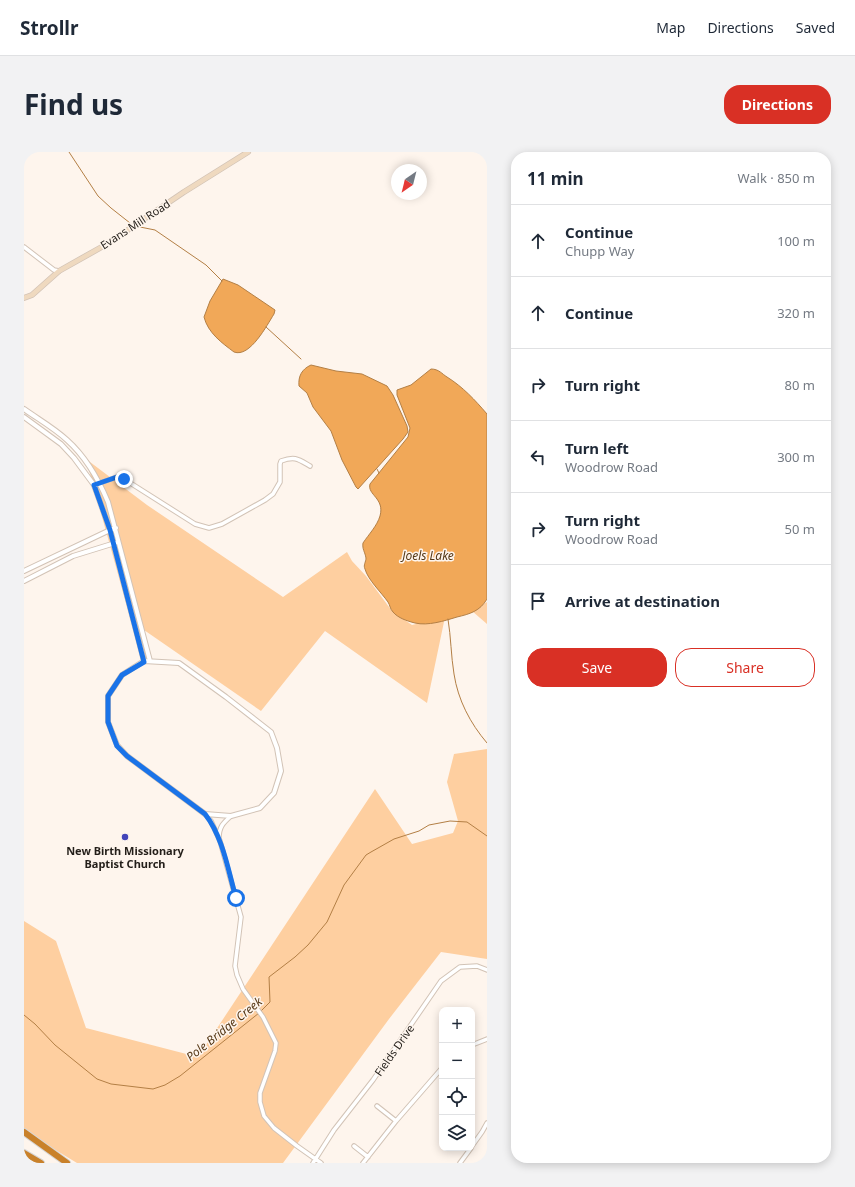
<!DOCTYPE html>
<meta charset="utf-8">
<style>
:root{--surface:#fff;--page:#f2f2f3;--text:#1f2937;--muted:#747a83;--line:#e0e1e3;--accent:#d93025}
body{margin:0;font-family:"Noto Sans",sans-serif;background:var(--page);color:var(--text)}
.controls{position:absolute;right:12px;bottom:12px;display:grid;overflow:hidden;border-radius:8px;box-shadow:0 2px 10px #0003}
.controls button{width:36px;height:36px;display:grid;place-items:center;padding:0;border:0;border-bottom:1px solid var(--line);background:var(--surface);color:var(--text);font:20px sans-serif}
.compass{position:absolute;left:367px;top:12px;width:36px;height:36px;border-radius:50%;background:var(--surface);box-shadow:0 2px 10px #0003;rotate:215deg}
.stop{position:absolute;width:12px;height:12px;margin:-9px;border:3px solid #1a73e8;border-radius:50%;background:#fff}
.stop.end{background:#1a73e8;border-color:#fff;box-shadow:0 1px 4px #0008}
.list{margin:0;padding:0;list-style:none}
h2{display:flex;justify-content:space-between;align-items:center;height:52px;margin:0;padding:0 16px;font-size:17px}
h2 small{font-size:13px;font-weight:400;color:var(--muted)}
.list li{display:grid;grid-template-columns:26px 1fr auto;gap:12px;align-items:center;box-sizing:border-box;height:72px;padding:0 16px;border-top:1px solid var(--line)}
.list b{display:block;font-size:15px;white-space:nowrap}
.list p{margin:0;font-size:13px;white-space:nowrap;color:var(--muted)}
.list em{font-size:13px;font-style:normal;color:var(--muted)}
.actions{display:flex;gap:8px;padding:12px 16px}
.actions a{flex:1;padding:9px 0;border:1px solid var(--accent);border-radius:16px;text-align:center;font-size:14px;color:var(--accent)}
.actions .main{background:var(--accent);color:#fff}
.icon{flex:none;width:22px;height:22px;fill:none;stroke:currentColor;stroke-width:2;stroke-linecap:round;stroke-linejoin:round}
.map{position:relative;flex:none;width:463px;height:1011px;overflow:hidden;border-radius:16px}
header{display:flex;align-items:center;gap:24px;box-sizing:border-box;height:56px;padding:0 20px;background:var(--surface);border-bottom:1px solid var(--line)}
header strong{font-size:19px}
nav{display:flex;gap:22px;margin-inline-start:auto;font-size:14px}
.intro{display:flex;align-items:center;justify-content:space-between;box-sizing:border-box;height:96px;padding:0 24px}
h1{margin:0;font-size:28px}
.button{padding:10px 18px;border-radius:16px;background:var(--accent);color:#fff;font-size:14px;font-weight:700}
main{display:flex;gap:24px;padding:0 24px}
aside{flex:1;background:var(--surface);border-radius:16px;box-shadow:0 2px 10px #0003}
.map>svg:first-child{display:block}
</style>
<header>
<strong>Strollr</strong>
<nav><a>Map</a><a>Directions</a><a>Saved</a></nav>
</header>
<div class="intro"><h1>Find us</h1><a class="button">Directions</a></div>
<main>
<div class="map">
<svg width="463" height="1011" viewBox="0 0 463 1011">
<rect width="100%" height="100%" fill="#fef5ed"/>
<path fill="#fecfa0" d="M62,307l61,46 136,92 64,-45 5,9 14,15 26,35 20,14 33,-8 -18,86 -102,-72 -64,80 -130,-90z
M463,450v22l-15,-13z
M463,597v210l-46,-7 -52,67 -106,144h-206l-53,-32v-210l32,20 30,87 112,29 177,-268 37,55 41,-11 5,-12 -11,-39 7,-28z"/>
<path fill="#f1a858" stroke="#b37f45" d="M199,127l15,6 37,25 -1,4c-7,11 -24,44 -40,38 -12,-9 -26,-19 -30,-35l6,-16z
M287,213l25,6 26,3 25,12 6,9 14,31 1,6 -5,7 -45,50 -2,-2 -14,-27 -11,-29 -18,-24 -6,-14 -8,-7c-1,-10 3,-17 12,-21z
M407,217c8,0 11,5 16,8 16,10 28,23 40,37v185c-7,12 -17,15 -30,18 -13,4 -29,9 -42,6 -8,-2 -17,-5 -22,-11 -3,-3 -3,-7 -5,-10 -7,-10 -20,-22 -23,-33 -2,-4 1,-7 1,-11 -1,-6 -4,-9 -3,-15 6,-9 14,-17 17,-27 5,-18 -13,-21 -10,-32l38,-47 2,-9 -13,-33v-5l14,-5z"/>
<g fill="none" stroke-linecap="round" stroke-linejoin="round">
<path stroke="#b37f45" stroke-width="1" d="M45,0l29,44 13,12 19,15
M116,75l15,3 51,35 16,16
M242,175l35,32
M353,317l2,4
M424,467c3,18 3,37 6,55 4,26 16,49 33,69
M237,859l9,-9 -1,-25 26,-20 13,-12 19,-23 17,-37 22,-30 5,-3 23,-13 25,-8 10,-6 21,-4 17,1 20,14
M0,863l11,9 20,21 42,34 14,5 42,5 12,-4 15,-9 79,-63"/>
<g stroke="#d2c3b6" stroke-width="5.5">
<path id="minor" d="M0,95l30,23 5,1
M70,333l23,-8 7,2 71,45 14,4 13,-4 43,-24 8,-6 7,-12v-18l1,-3c14,-5 17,-2 29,5
M181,662l6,7 9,20 21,76 -6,49 2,9 6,14 20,28 13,26 -1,8 -15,42v9l4,14 10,12 23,18 24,17
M195,686c0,-11 4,-15 12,-22
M448,893l15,-6
M353,954l19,15
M330,994l14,11
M448,994l10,-14 5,-9
M289,1011l21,-33 39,-50 68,-99 19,-14 17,-1 10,4
M339,1011l33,-42 46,-53
M436,1011l11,-15"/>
</g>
<g stroke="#d2c3b6" stroke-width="6">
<path id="tertiary" d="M0,257c14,10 30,19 43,31 19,17 31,38 41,62l42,159
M0,265l37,27 13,14 20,27 16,45 34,131
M0,419l86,-41 6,-2
M0,429l49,-25 42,-13
M120,509l35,2 47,34 45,35 6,16 4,23 -7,22 -14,15 -29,8 -26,-2 -78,-58 -10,-11 -9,-23v-26l14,-21z"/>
</g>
<g stroke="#d2c3b6" stroke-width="6">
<path id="secondary" d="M0,146l8,-3 27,-24 48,-27 77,-52 64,-40"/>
</g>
<g stroke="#d7d6d6" stroke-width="8">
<path id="motorway" d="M0,980l43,31
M0,1001l17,10"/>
</g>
<use href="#minor" stroke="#fff" stroke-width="3.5"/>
<use href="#tertiary" stroke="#fff" stroke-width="4"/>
<use href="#secondary" stroke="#efd9bf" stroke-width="4.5"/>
<use href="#motorway" stroke="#c9812a" stroke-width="6"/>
</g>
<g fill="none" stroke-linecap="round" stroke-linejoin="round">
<path stroke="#1a73e8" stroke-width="5" d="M100,327l-7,-2 -23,8 16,45 34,132 -22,13 -14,21v26l9,24 10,10 78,58c18,23 23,56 31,84"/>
</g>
<circle fill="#4344b9" stroke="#fef5ed" stroke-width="1.5" cx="101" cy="685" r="4"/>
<g text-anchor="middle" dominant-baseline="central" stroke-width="3" stroke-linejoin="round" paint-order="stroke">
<g font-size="11" fill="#231e19" stroke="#fef5ed">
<text transform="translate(111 72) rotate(-33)">Evans Mill Road</text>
<text transform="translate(370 898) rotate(-55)">Fields Drive</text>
</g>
<g font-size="11" font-weight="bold" fill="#231e19" stroke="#fef5ed">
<text x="101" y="698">New Birth Missionary<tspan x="101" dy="13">Baptist Church</tspan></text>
</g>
<g font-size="12" font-style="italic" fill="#563917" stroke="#fef5ed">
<text x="404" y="403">Joels Lake</text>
<text transform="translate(200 877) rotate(-39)">Pole Bridge Creek</text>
</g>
</g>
</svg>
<div class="controls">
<button>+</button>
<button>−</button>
<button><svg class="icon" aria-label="locate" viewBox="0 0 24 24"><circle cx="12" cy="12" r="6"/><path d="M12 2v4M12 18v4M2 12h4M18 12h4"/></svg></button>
<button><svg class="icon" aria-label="layers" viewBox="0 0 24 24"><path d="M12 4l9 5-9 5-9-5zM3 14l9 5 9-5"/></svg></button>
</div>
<svg class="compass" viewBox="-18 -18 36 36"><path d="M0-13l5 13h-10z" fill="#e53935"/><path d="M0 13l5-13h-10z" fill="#747a83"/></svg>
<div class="stop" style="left:212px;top:746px"></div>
<div class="stop end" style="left:100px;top:327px"></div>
</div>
<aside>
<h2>11 min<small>Walk · 850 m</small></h2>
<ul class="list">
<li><svg class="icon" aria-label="ahead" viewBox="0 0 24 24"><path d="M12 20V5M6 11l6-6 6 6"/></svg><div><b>Continue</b><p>Chupp Way</p></div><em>100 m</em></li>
<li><svg class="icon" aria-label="ahead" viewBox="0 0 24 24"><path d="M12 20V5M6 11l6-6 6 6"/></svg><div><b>Continue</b></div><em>320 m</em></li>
<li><svg class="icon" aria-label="right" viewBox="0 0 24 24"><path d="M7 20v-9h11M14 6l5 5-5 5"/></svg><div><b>Turn right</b></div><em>80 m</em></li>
<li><svg class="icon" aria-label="left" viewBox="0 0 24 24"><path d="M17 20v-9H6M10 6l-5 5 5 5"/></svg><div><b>Turn left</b><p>Woodrow Road</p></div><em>300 m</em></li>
<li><svg class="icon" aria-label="right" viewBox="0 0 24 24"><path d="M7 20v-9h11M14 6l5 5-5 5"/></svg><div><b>Turn right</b><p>Woodrow Road</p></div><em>50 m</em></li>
<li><svg class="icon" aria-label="arrive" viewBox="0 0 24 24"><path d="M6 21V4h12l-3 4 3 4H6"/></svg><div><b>Arrive at destination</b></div></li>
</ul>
<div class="actions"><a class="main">Save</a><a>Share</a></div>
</aside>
</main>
